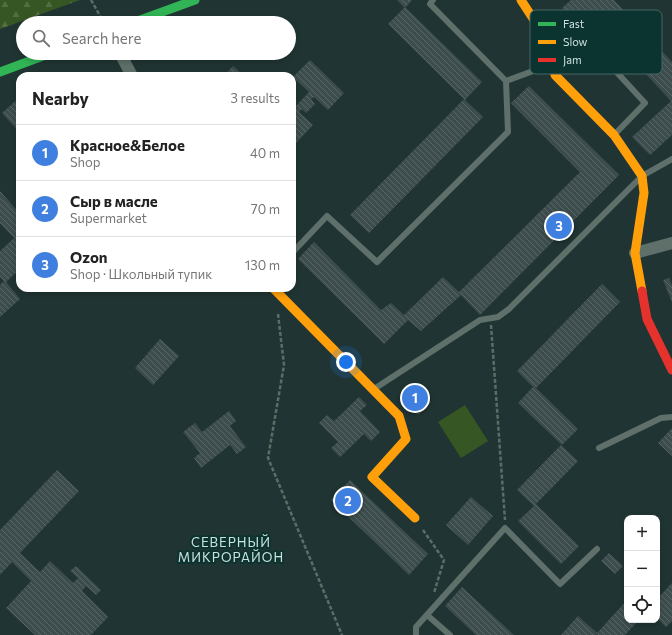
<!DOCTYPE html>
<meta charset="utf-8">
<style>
:root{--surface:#fff;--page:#f6f6f6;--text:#222;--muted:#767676;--line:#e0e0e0;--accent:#ea580c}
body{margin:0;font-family:Commissioner,sans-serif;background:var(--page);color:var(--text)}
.controls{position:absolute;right:12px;bottom:12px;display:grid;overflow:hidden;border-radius:8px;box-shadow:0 2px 6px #0003}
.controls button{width:36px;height:36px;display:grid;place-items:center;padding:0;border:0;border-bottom:1px solid var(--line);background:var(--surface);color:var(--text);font:20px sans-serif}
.you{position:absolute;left:346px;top:362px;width:14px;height:14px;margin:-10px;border:3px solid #fff;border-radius:50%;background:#1a73e8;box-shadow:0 0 0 6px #1a73e833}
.badge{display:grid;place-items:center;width:26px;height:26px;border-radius:50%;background:var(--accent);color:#fff;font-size:13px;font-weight:700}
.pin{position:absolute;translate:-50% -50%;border:2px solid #fff;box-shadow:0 1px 4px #0006}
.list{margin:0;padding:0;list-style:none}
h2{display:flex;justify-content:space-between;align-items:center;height:52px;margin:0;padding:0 16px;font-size:17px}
h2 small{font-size:13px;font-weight:400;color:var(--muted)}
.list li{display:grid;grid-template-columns:26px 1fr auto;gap:12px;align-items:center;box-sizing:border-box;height:56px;padding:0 16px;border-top:1px solid var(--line)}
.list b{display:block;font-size:15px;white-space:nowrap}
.list p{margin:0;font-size:13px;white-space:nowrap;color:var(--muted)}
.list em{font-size:13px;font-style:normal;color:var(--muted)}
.icon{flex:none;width:22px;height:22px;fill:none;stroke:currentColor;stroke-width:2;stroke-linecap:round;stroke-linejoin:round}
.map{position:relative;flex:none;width:672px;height:635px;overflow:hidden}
.search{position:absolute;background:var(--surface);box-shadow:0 2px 6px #0003;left:16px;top:16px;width:280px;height:44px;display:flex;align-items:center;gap:10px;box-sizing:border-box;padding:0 14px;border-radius:22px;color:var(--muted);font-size:15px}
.panel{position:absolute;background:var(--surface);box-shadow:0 2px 6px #0003;left:16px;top:72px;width:280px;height:220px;border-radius:12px}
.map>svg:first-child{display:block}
</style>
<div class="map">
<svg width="672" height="635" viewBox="0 0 672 635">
<defs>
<pattern id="forest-firs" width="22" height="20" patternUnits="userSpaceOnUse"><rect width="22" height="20" fill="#365723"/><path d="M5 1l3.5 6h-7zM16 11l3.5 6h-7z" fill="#526f42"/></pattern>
<pattern id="building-back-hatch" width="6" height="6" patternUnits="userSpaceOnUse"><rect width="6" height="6" fill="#3d4d4d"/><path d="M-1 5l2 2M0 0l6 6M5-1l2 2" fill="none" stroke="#586666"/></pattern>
</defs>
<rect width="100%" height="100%" fill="#203533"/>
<path fill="url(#forest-firs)" d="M0,0h80l-80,29z"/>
<path fill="#365723" d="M465,405l23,36 -27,17 -23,-36z"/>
<path fill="url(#building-back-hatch)" d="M397,0h15l-7,8z
M571,0h43l58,62v73l-22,20 -18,-18 39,-36 -79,-85 -12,11 -18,-19z
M405,7l77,75 -17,18 -77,-76z
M310,60l34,33 -16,17 -14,-13 -3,2 4,5 -9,9 -4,-4 -3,3 14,13 -17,18 -4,-3v-34l2,2 15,-16 -16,-15z
M233,66l11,10h-20z
M529,86l90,89 -139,140 -19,-20 -40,36 -13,-11 -24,24 -86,-85 16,-17 67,68 10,-7 13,12 39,-38 16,15 121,-120 -69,-69z
M20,97v36l-18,-20z
M464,99l19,18 -114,116 -19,-18z
M0,191l20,23v55l-14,13 14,17 -20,18v-32l4,-4 -4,-4v-26l14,-13 -14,-15z
M669,278l3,7v17l-9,-22z
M602,284l18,18 -84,86 42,41 -16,16 -44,-42 15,-16 -16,-16z
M160,339l19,17 -26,29 -18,-17z
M414,385l17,17 -13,13 -17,-17z
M359,397l8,8 -7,6 20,21 -9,9 -7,-7 -24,23 -9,-9 7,-6 -19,-19 8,-8 7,6z
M229,411l7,10 -6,5 16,21 -9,7 -7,-9 -29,23 -7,-10 6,-5 -17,-21 12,-9 7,9z
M672,428v28l-14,-13z
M561,445l17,16 -42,43 43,42 -18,18 -43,-43 16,-15 -17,-16z
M57,470l22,21 -59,62 20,19 10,-11 23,22 5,-5 -8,-7 6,-5 25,24 -5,5 -10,-9 -4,5 26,26 -17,18h-56l-29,-27 25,-27 -19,-19 -12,13v-45z
M350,480l78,74 -19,21 -78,-75z
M471,497l22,19 -25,29 -22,-20z
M609,553l14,13 -8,8 -14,-13z
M672,583v38l-6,6 -9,-9v-19z
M462,587l52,48h-38l-31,-29z
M627,600v20h12l-14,15h-27l-1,-1 -2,1h-34l17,-19 19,17z"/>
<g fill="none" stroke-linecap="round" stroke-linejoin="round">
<path stroke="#5c6d67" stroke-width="2.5" stroke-dasharray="4 2" stroke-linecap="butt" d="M91,0l13,23
M278,314l6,51 -16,93 74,177
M491,325l14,195
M423,530l21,30 -10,33"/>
<path stroke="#5e7069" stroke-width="6" d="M433,0l-3,4 76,77 46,-17
M553,46l35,-5 57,62 -30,31
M292,253l35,-37 50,46 131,-130 -2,-51
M374,389l106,-69 18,-3 11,-8 133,-133 30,-17
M599,448l62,-30 11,-1
M427,615l23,20
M416,635v-8l89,-99 55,56 37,-35"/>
<path stroke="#5e7069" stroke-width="12" d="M120,53l12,23
M635,253l37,-10"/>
<path stroke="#30b455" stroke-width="9" d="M132,23l63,-23
M0,72l51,-19"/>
<path stroke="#ff9f0a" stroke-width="9" d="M521,0l30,46 4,29 59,60 28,41 2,17 -9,60 7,38
M273,288l126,128 7,23 -34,38 43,41"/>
<path stroke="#e5322d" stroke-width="9" d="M642,291l5,28 25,51"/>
</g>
<g text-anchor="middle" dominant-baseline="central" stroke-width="4" stroke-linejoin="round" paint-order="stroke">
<g font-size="13" letter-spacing="1" fill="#cce1de" stroke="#0b3330">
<text x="231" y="542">СЕВЕРНЫЙ<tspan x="231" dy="15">МИКРОРАЙОН</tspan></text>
</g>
</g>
<rect x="530" y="10" width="132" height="64" rx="6" fill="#0b3330" stroke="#456764" stroke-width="1"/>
<rect x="538" y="22" width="18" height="4" fill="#30b455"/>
<rect x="538" y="40" width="18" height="4" fill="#ff9f0a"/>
<rect x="538" y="58" width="18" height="4" fill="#e5322d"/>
<g font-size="11" fill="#cce1de">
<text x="563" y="28">Fast</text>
<text x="563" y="46">Slow</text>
<text x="563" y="64">Jam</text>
</g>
</svg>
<div class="controls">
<button>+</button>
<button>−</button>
<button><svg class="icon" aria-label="locate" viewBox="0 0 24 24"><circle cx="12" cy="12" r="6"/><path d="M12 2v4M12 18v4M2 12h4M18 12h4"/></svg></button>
</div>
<div class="you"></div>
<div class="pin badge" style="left:415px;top:398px;background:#3f7fe0">1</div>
<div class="pin badge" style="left:348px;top:501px;background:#3f7fe0">2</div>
<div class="pin badge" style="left:559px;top:226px;background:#3f7fe0">3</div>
<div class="search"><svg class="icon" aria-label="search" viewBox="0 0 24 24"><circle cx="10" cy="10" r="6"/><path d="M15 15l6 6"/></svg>Search here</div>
<section class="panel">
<h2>Nearby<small>3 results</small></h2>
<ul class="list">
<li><span class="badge" style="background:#3f7fe0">1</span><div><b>Красное&amp;Белое</b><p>Shop</p></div><em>40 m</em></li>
<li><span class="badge" style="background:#3f7fe0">2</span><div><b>Сыр в масле</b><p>Supermarket</p></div><em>70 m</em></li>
<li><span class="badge" style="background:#3f7fe0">3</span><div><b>Ozon</b><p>Shop · Школьный тупик</p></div><em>130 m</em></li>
</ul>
</section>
</div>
